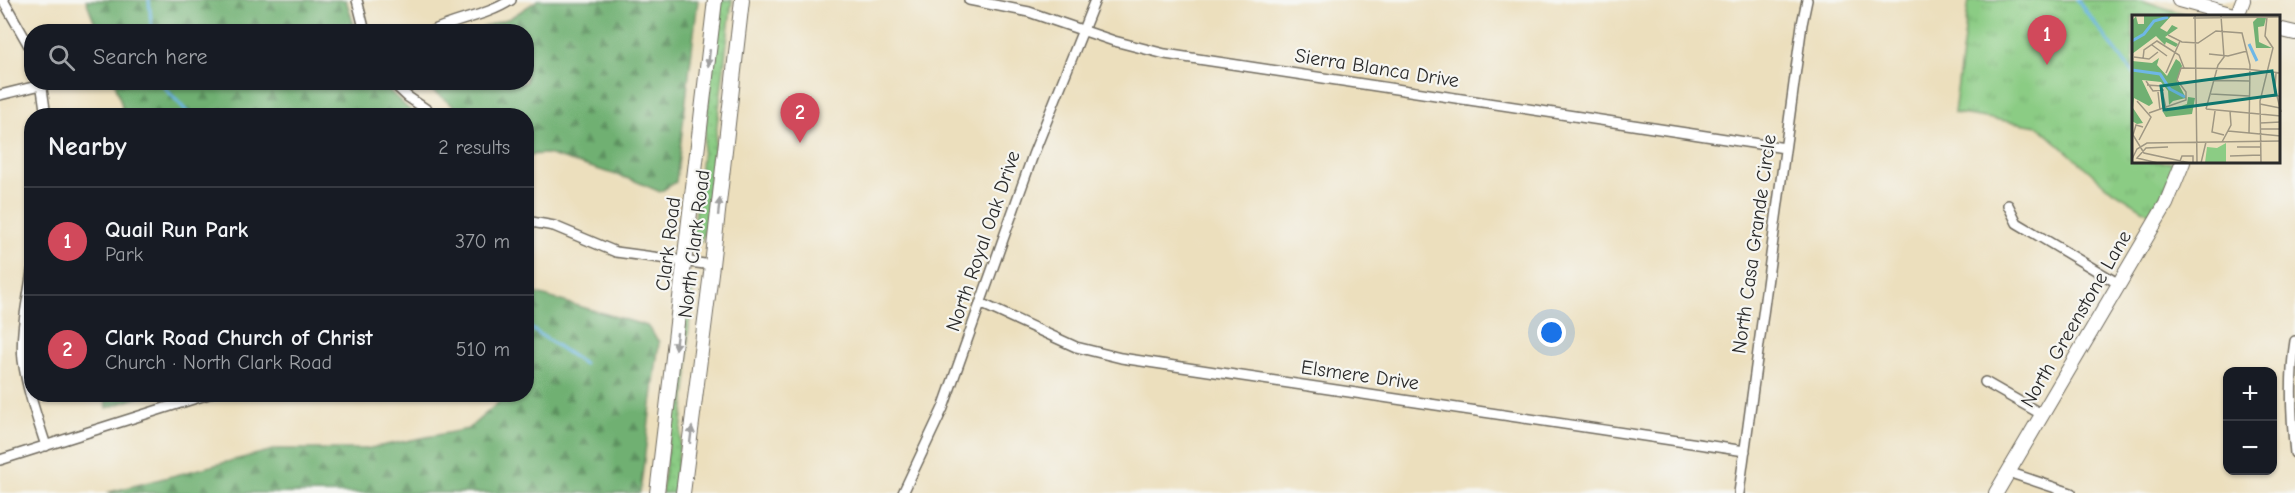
<!DOCTYPE html>
<meta charset="utf-8">
<style>
:root{--surface:#171b24;--page:#242831;--text:#f1f3f6;--muted:#9ea1a6;--line:#363941;--accent:#d1495b}
body{margin:0;font-family:"Comic Neue",sans-serif;background:var(--page);color:var(--text)}
.controls{position:absolute;right:18px;bottom:18px;display:grid;overflow:hidden;border-radius:12px;box-shadow:0 2px 4px #0004}
.controls button{width:54px;height:54px;display:grid;place-items:center;padding:0;border:0;border-bottom:2px solid var(--line);background:var(--surface);color:var(--text);font:30px sans-serif}
.you{position:absolute;left:1552px;top:333px;width:21px;height:21px;margin:-15px;border:4px solid #fff;border-radius:50%;background:#1a73e8;box-shadow:0 0 0 9px #1a73e833}
.badge{display:grid;place-items:center;width:39px;height:39px;border-radius:50%;background:var(--accent);color:#fff;font-size:20px;font-weight:700}
.pin{position:absolute;translate:-50% -50px;filter:drop-shadow(0 2px 3px #0008)}
.pin::after{content:'';position:absolute;top:32px;width:21px;height:18px;background:inherit;clip-path:polygon(0 0,100% 0,50% 100%)}
.list{margin:0;padding:0;list-style:none}
h2{display:flex;justify-content:space-between;align-items:center;height:78px;margin:0;padding:0 24px;font-size:26px}
h2 small{font-size:20px;font-weight:400;color:var(--muted)}
.list li{display:grid;grid-template-columns:39px 1fr auto;gap:18px;align-items:center;box-sizing:border-box;height:108px;padding:0 24px;border-top:2px solid var(--line)}
.list b{display:block;font-size:22px;white-space:nowrap}
.list p{margin:0;font-size:20px;white-space:nowrap;color:var(--muted)}
.list em{font-size:20px;font-style:normal;color:var(--muted)}
.icon{flex:none;width:33px;height:33px;fill:none;stroke:currentColor;stroke-width:2;stroke-linecap:round;stroke-linejoin:round}
.map{position:relative;flex:none;width:2295px;height:493px;overflow:hidden}
.search{position:absolute;background:var(--surface);box-shadow:0 2px 4px #0004;left:24px;top:24px;width:510px;height:66px;display:flex;align-items:center;gap:15px;box-sizing:border-box;padding:0 21px;border-radius:24px;color:var(--muted);font-size:22px}
.panel{position:absolute;background:var(--surface);box-shadow:0 2px 4px #0004;left:24px;top:108px;width:510px;height:294px;border-radius:24px}
.map>svg:first-child{display:block}
</style>
<div class="map">
<svg width="2295" height="493" viewBox="0 0 2295 493">
<defs>
<pattern id="grass-dots" width="8" height="8" patternUnits="userSpaceOnUse" patternTransform="scale(1.5)"><rect width="8" height="8" fill="#8bcc84"/><path d="M2 2h.1M6 6h.1" fill="none" stroke="#78af72" stroke-width="1.8" stroke-linecap="round"/></pattern>
<pattern id="forest-firs" width="22" height="20" patternUnits="userSpaceOnUse" patternTransform="scale(1.5)"><rect width="22" height="20" fill="#70b072"/><path d="M5 1l3.5 6h-7zM16 11l3.5 6h-7z" fill="#5c8f5e"/></pattern>
<pattern id="park-tufts" width="24" height="20" patternUnits="userSpaceOnUse" patternTransform="scale(1.5)"><rect width="24" height="20" fill="#8bcc84"/><path d="M3 7l-1-3M5 7V3M7 7l1-3M15 17l-1-3M17 17v-4M19 17l1-3" fill="none" stroke="#78af72"/></pattern>
</defs>
<rect width="100%" height="100%" fill="#f6f6f2"/>
<filter id="ink" filterUnits="userSpaceOnUse"><feTurbulence type="fractalNoise" baseFrequency=".0167" numOctaves="2"/><feDisplacementMap in="SourceGraphic" scale="12" xChannelSelector="R" yChannelSelector="G"/><feConvolveMatrix kernelMatrix="1 2 1 2 8 2 1 2 1" color-interpolation-filters="sRGB"/></filter>
<filter id="wash" filterUnits="userSpaceOnUse"><feTurbulence type="fractalNoise" baseFrequency=".008" numOctaves="4" result="noise"/><feDisplacementMap in="SourceGraphic" scale="24" xChannelSelector="R" yChannelSelector="G"/><feGaussianBlur stdDeviation="1.35" result="paint"/><feColorMatrix in="noise" values="0 0 0 0 0 0 0 0 0 0 0 0 0 0 0 0 0 1.4 0 .05"/><feComposite in="paint" operator="in"/></filter>
<g filter="url(#wash)">
<rect width="100%" height="100%" fill="#ecdfbd"/>
<path fill="url(#grass-dots)" stroke="#5b7c58" stroke-width="1.5" d="M720,0h12l-28,233 -3,8 -7,-1 -1,-4z
M688,285h5v2l-5,49v36l-14,121h-12z"/>
<path fill="url(#forest-firs)" stroke="#4e6e4e" stroke-width="1.5" d="M86,0h260l10,31h-258z
M538,0h160l-22,182 -16,10 -27,-12 -86,-26 -20,1 -1,-39 -60,-1 -44,-32 104,-1v-50l-55,-1 39,-13z
M115,83h266l34,32h-294l1,-9z
M527,291l120,35 12,16 -19,151h-534l171,-44h88l103,-20 39,-34 19,-1z
M104,394h41v1l-38,13z"/>
<path fill="url(#park-tufts)" stroke="#5b7c58" stroke-width="1.5" d="M1969,0h172l49,16h-57v146h42l-7,23 -16,30 -46,-29 -68,-60 -84,-13z"/>
<g fill="none" stroke-linecap="round" stroke-linejoin="round">
<path stroke="#6eb7e6" stroke-width="3" d="M149,0l3,32
M2077,0l56,73
M164,82l1,6 26,28
M526,325l58,39"/>
</g>
</g>
<g filter="url(#ink)">
<g fill="none" stroke-linecap="round" stroke-linejoin="round">
<g stroke="#6f6a5e" stroke-width="12">
<path id="street" d="M3,0l29,51
M357,0l8,32
M969,0l60,12 85,29 51,13 620,94
M430,32c26,-13 57,-16 81,-32
M41,82l5,34
M392,82l16,15 28,19
M0,95l41,-10
M2008,205l9,18 102,61
M526,221l28,5 62,26 96,13
M32,271c-4,29 -12,60 -9,89 4,29 14,58 23,86
M980,303l96,44 45,11 624,93
M2295,341c-6,37 -4,75 0,112
M1985,382l58,33
M0,460l209,-66
M2008,472l63,21
M903,493l40,-85 90,-253 62,-155
M1739,493l63,-469 5,-24"/>
</g>
<g stroke="#6f6a5e" stroke-width="16">
<path id="secondary" d="M2179,0l58,16
M2237,16l6,-16
M2278,29l17,4
M657,493l58,-493
M683,493l29,-228 30,-265
M1996,493l170,-289 17,-42"/>
</g>
<use href="#street" stroke="#fff" stroke-width="9"/>
<use href="#secondary" stroke="#fff" stroke-width="14"/>
</g>
<defs><path id="oneway-solid" d="M-6-.8H1V-3.2L6.5 0L1 3.2V.8H-6Z" transform="scale(1.5)"/></defs>
<g fill="#a0a0a0">
<use href="#oneway-solid" transform="translate(709 58) rotate(96)"/>
<use href="#oneway-solid" transform="translate(719 207) rotate(-84)"/>
<use href="#oneway-solid" transform="translate(676 341) rotate(97)"/>
<use href="#oneway-solid" transform="translate(691 435) rotate(-83)"/>
</g>
</g>
<g text-anchor="middle" dominant-baseline="central" stroke-width="4.5" stroke-linejoin="round" paint-order="stroke">
<g font-size="20" fill="#2b2b2b" stroke="#f6f6f2">
<text transform="translate(1377 68) rotate(9)">Sierra Blanca Drive</text>
<text transform="translate(983 241) rotate(-71)">North Royal Oak Drive</text>
<text transform="translate(668 244) rotate(-83)">Clark Road</text>
<text transform="translate(694 244) rotate(-83)">North Clark Road</text>
<text transform="translate(1754 244) rotate(-82)">North Casa Grande Circle</text>
<text transform="translate(2076 319) rotate(-60)">North Greenstone Lane</text>
<text transform="translate(1360 375) rotate(8)">Elsmere Drive</text>
</g>
</g>
<g transform="translate(2132 15)">
<rect width="148" height="148" fill="#ecdfbd"/>
<path d="M12,0h28l-12,13 7,4 5,-7 6,3 -13,9 13,7 -2,3 -10,-5 -1,3 -9,-9 -24,18v-33l4,-5 2,8h6zM125,3h9l-2,8 -6,1 1,15 13,6h-16l-3,-26zM27,43l-2,7 10,11 9,-17 4,3 2,4 -5,15 9,17 -13,3 -4,4 -1,-14 -7,-9 -19,-2 11,23 -4,3 -15,-8 -1,10 10,15 -6,1 -5,-3v-60l20,2zM56,82l7,1 -3,16 -26,3 -3,-5 24,-8z" fill="#70b072"/>
<path d="M94,128v20h-21l2,-16 10,1z" fill="#8bcc84"/>
<path fill="none" stroke="#6eb7e6" stroke-width="3" d="M0,26l12,-7 10,-13 14,-4M117,29l8,17M0,55l28,4 10,15 15,8"/>
<path fill="none" stroke="#9f9783" stroke-width="1.5" d="M63,0l2,148M61,3l88,-1M36,20l14,7 16,1 18,-12 26,2 8,32 -1,69M20,30l15,11M77,39l19,2 19,-5M2,42l15,2 9,-7M11,44l1,-9 13,-9 22,14 5,13M34,58l14,-32M144,58l-1,15 6,24M69,65l48,1M14,66l7,10 11,-1M15,70l14,1 5,22M26,77l2,18M79,79l38,2M130,81h19M5,86l14,16 -12,23M128,89l20,4M74,94l12,-44 6,-8 -3,-41M74,94l75,7M83,96l-3,21 12,3M17,98l37,-13v-8l-9,-12 4,-12 64,1 36,4M128,108l21,-1M11,112l-7,-2 -3,10 11,18 46,10M128,114h21M96,116l53,5M90,127l9,-17 -1,-14M105,132h24M98,141l31,-1M0,144l5,-10 10,-6 134,-2M48,146l2,-5h11v7M26,148l-21,-5 9,-10 22,-1M69,148l5,-21M129,148l-1,-62 13,-53 -8,-12 2,-19"/>
<path fill="#0f766e" fill-opacity="0.15" stroke="#0f766e" stroke-width="3" d="M140,56l4,24 -112,15 -3,-24z"/>
<rect width="148" height="148" fill="none" stroke="#2b2b2b" stroke-width="3"/>
</g>
</svg>
<div class="controls">
<button>+</button>
<button>−</button>
</div>
<div class="you"></div>
<div class="pin badge" style="left:2047px;top:65px">1</div>
<div class="pin badge" style="left:800px;top:143px">2</div>
<div class="search"><svg class="icon" aria-label="search" viewBox="0 0 24 24"><circle cx="10" cy="10" r="6"/><path d="M15 15l6 6"/></svg>Search here</div>
<section class="panel">
<h2>Nearby<small>2 results</small></h2>
<ul class="list">
<li><span class="badge">1</span><div><b>Quail Run Park</b><p>Park</p></div><em>370 m</em></li>
<li><span class="badge">2</span><div><b>Clark Road Church of Christ</b><p>Church · North Clark Road</p></div><em>510 m</em></li>
</ul>
</section>
</div>
